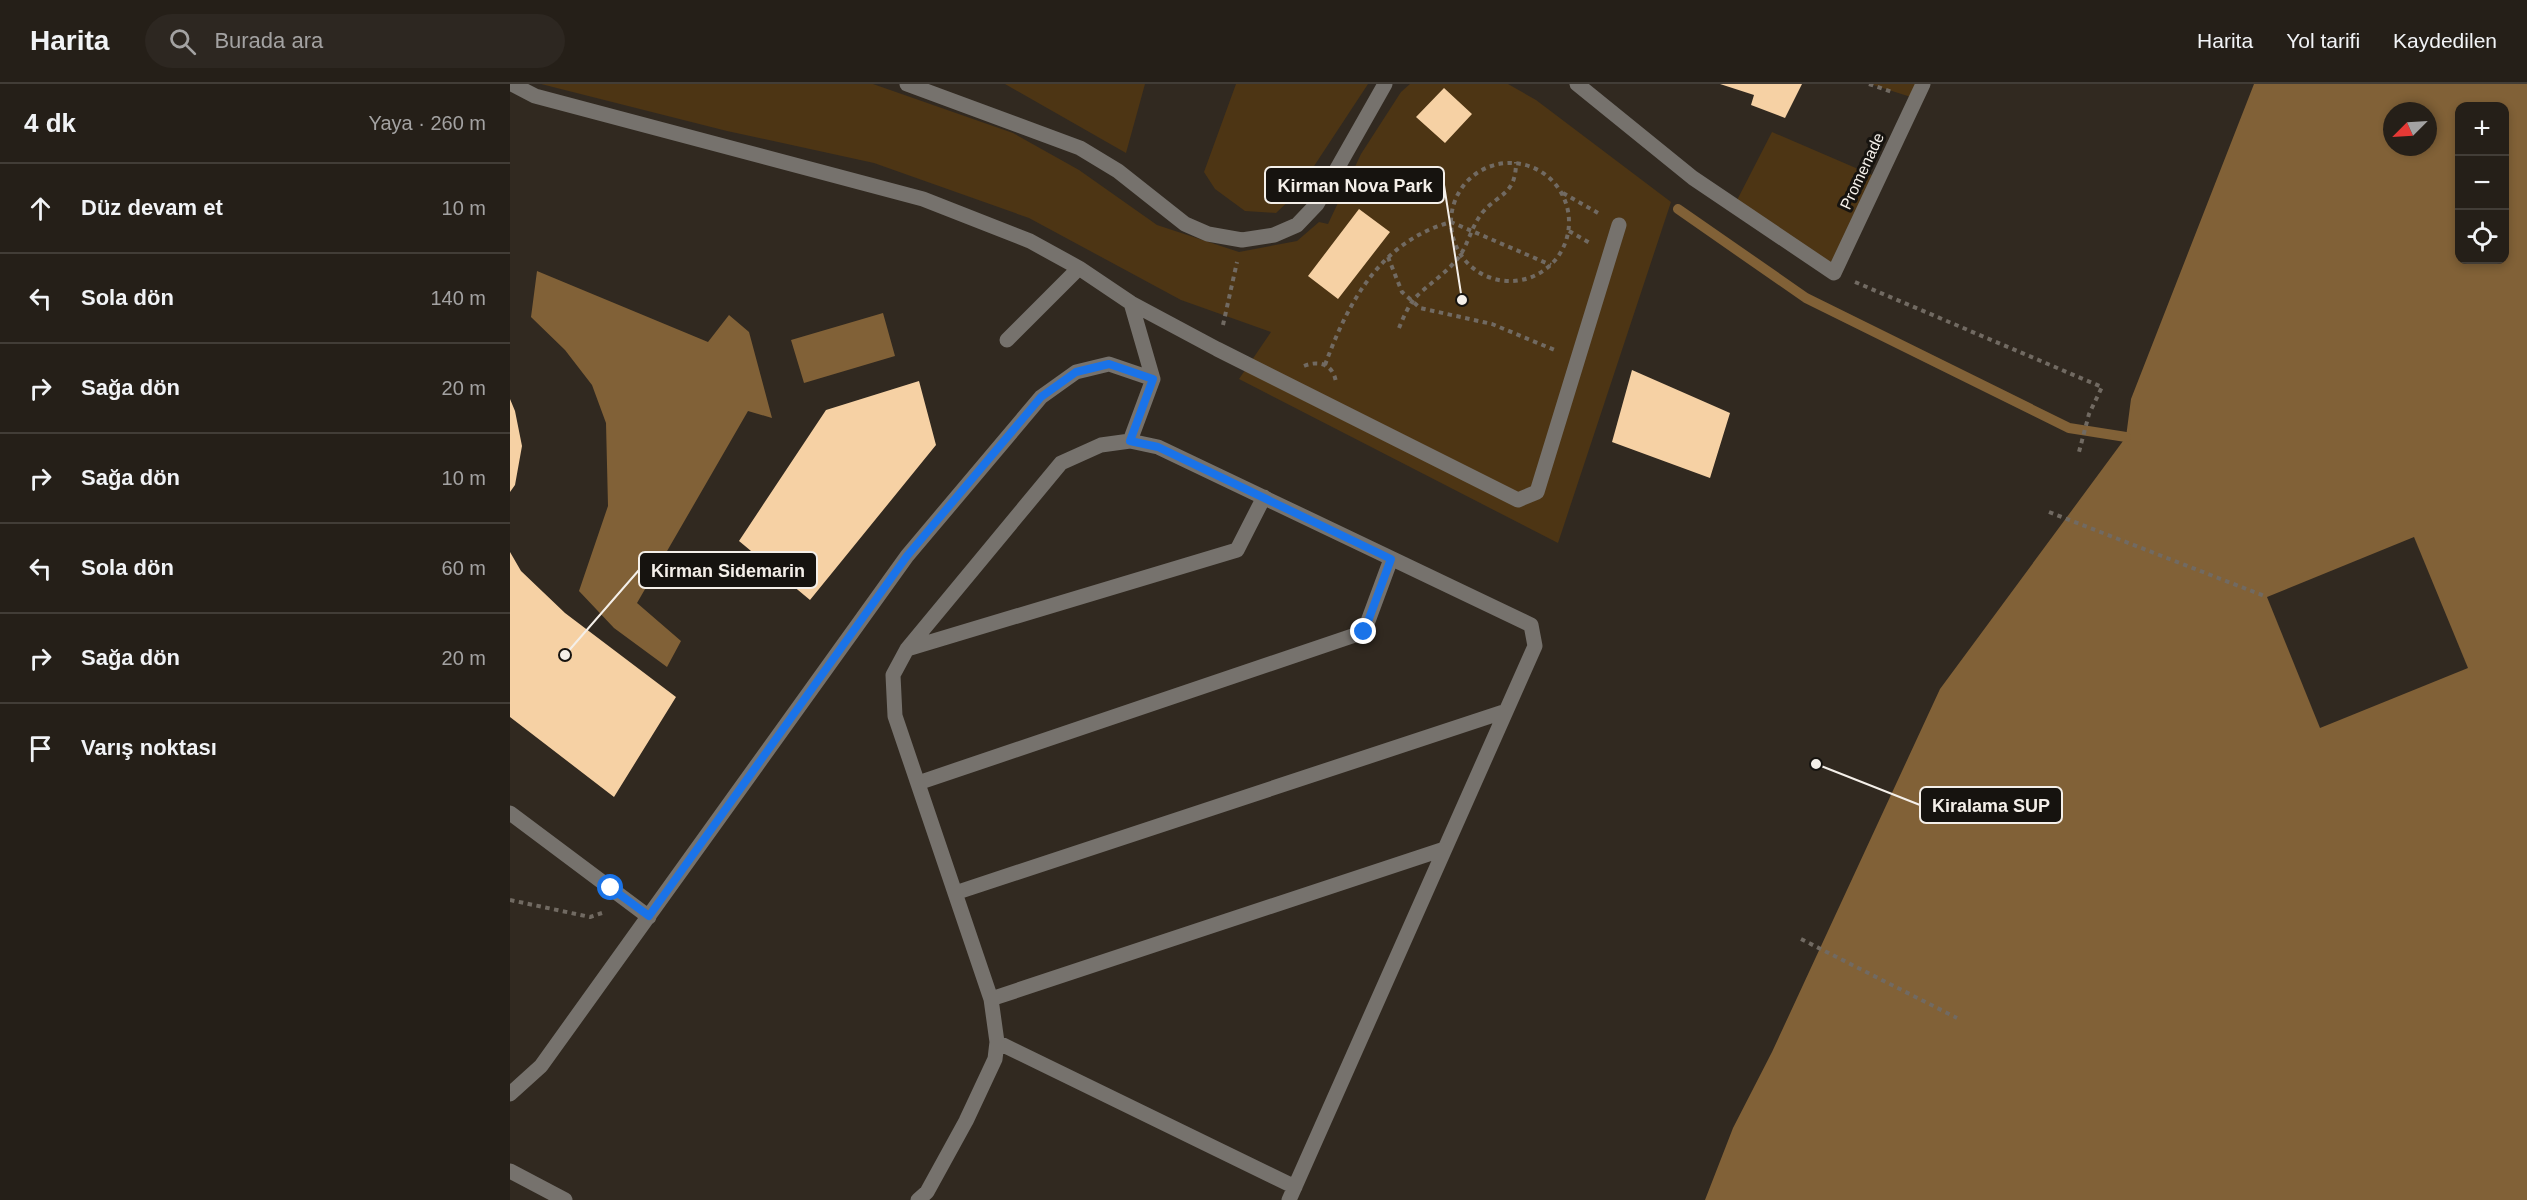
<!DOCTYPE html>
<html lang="tr">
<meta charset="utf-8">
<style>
:root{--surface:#251f18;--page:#2d2721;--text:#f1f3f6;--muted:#a3a2a2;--line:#423d37}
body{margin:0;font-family:Arial,sans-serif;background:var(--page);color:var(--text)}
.controls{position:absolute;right:18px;top:18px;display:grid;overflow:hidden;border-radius:12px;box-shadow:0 3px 9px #0003}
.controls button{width:54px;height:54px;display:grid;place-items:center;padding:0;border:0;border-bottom:2px solid var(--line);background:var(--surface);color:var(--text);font:30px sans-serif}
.compass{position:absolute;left:1873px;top:18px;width:54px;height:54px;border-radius:50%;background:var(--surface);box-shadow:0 3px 9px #0003;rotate:246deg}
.stop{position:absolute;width:18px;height:18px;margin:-14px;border:4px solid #1a73e8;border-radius:50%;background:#fff}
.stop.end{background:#1a73e8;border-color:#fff;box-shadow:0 2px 6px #0008}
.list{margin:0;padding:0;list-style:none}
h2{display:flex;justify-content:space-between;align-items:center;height:78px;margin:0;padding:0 24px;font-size:26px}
h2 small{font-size:20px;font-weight:400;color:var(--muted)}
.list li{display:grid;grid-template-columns:39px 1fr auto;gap:18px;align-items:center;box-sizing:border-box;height:90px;padding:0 24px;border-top:2px solid var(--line)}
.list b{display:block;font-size:22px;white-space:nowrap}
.list em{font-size:20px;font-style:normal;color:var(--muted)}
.icon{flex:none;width:33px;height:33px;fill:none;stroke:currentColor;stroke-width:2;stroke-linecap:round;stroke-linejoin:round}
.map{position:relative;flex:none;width:2017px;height:1116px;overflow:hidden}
header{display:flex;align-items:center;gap:36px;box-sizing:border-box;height:84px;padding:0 30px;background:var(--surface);border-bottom:2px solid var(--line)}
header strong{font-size:28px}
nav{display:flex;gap:33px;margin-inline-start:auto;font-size:21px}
.search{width:420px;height:54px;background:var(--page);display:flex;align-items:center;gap:15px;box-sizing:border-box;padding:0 21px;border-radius:33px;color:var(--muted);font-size:22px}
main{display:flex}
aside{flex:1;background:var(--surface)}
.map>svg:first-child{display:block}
</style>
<header>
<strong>Harita</strong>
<div class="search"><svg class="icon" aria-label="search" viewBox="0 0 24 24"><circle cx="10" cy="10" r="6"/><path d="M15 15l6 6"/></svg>Burada ara</div>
<nav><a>Harita</a><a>Yol tarifi</a><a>Kaydedilen</a></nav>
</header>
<main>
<aside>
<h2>4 dk<small>Yaya · 260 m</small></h2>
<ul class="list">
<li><svg class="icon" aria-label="ahead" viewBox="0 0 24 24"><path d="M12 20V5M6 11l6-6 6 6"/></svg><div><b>Düz devam et</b></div><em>10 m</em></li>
<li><svg class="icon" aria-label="left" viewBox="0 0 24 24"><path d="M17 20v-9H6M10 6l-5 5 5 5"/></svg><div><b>Sola dön</b></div><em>140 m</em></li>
<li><svg class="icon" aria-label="right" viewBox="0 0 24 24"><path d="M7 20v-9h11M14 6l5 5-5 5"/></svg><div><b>Sağa dön</b></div><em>20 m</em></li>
<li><svg class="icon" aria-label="right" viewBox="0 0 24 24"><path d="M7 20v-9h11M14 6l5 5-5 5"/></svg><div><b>Sağa dön</b></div><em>10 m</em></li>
<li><svg class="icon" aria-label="left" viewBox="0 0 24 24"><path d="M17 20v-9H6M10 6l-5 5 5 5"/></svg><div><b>Sola dön</b></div><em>60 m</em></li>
<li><svg class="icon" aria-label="right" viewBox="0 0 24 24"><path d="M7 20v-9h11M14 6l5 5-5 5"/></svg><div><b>Sağa dön</b></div><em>20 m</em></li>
<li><svg class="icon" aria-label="arrive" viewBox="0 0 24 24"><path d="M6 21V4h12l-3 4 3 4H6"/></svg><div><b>Varış noktası</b></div></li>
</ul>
</aside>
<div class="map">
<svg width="2017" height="1116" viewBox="0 0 2017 1116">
<rect width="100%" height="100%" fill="#312920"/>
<path fill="#4d3514" d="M31,0h332l140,49 66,37 78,55 82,27 58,-11 22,-19 9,2 33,-70 40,-62 9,-8h98l28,16 135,102 -113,341 -319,-164 32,-47 -90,-32 -152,-82 -155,-55 -147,-32z
M495,0h140l-19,69z
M726,0h132l-73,111 -19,18 -31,-2 -30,-22 -11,-17z
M1360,0h49l-5,14z
M1262,48l107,46 -45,95 -100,-67z"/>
<path fill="#816137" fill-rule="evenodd" d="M1744,0h273v1116h-822l28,-72 39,-76 168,-363 186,-252 5,-38zM1950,22h44v154h-44zM1882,27h36v36h-36z
M27,187l171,71 21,-27 20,17 23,86 -24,-7 -111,192 44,38 -14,26 -53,-39 -35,-37 29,-85 -2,-83 -14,-38 -27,-35 -34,-33z
M373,229l12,43 -91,27 -13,-43z"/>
<path fill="#312920" d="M1904,453l54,131 -148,60 -53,-131z"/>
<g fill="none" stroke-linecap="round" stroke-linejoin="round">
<path stroke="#816137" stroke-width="10" d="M1168,125l128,89 263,130 57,9"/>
</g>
<path fill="#f6d1a4" d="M1210,0h82l-17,34 -34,-13 3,-10z
M934,4l28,26 -27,29 -29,-26z
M849,125l31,23 -52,67 -30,-23z
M1122,286l98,43 -20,65 -98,-36z
M409,297l17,64 -126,155 -71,-59 87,-131z
M0,315l5,12 7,35 -7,39 -5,7z
M0,468l11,19 44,42 111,84 -62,100 -104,-80z"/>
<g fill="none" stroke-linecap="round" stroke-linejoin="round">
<path stroke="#716a62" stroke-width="4" stroke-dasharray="4.5 4.5" stroke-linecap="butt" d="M1359,0l23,8
M941 138a59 59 0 1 1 118 0a59 59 0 1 1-118 0Z
M1053,109l35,20
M1059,147l21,12
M878,173l14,35 18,16 72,16 65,27
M1345,198l247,105 -13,27 -10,38
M713,241l14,-63
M889,244c4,-10 9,-21 15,-29 14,-15 36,-28 47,-45 8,-13 11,-28 21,-41 17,-20 34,-18 34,-51
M815,281c23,-63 56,-124 126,-143l100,43
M794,282c15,-6 29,-2 32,16
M1539,428l218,85
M0,816l80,17 12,-4
M1291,855l156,79"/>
<path stroke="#76726d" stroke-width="15" d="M2,0l23,12 388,103 107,42 49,27 52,35 86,46 301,151 19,-8 82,-267
M397,0l173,64 38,23 67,53 23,10 34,6 32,-5 23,-10 20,-21 68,-120
M1067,0l116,94 141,95 89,-189
M497,256l72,-72
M620,357l23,-62 -22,-76
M397,565l330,-99 27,-53
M408,699l446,-151 27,-73
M0,729l139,104
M445,809l551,-182
M481,915l453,-150
M487,958l298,145
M0,1010l31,-28 366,-510 134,-159 35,-25 33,-8 44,15
M0,1087l55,29
M408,1116l9,-8 39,-71 29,-62 2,-17 -6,-43 -96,-283 -2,-41 14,-26 154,-186 40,-18 29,-4 28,6 373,178 4,21 -246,554"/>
</g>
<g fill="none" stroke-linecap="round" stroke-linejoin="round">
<path stroke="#1a73e8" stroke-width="8" d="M101,804l38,28 258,-360 134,-159 35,-25 33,-8 44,15 -23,62 28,6 233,112 -27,73"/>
</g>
<g text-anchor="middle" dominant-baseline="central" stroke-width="6" stroke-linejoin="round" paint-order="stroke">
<g font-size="16" fill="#f4efe9" stroke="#16130f">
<text transform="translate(1352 87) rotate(-65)">Promenade</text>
</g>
</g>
<path fill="none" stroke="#f4efe9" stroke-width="2" d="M952 216L934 101M55 571L129 486M1306 680L1410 721"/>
<g fill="#f4efe9" stroke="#16130f" stroke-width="2">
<circle cx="952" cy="216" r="6"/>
<circle cx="55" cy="571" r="6"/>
<circle cx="1306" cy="680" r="6"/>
</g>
<g fill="#16130f" stroke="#f4efe9" stroke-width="2">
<rect x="755" y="83" width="179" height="36" rx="6"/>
<rect x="129" y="468" width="178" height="36" rx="6"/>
<rect x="1410" y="703" width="142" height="36" rx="6"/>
</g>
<g font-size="18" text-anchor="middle" font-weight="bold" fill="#f4efe9">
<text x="845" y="108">Kirman Nova Park</text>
<text x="218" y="493">Kirman Sidemarin</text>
<text x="1481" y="728">Kiralama SUP</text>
</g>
</svg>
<div class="controls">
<button>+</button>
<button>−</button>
<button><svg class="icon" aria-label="locate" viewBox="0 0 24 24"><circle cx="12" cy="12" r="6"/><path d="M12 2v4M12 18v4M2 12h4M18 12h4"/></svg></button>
</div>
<svg class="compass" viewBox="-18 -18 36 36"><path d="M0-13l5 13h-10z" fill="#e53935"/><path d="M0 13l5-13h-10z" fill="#a3a2a2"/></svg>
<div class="stop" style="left:101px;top:804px"></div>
<div class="stop end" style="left:854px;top:548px"></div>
</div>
</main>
